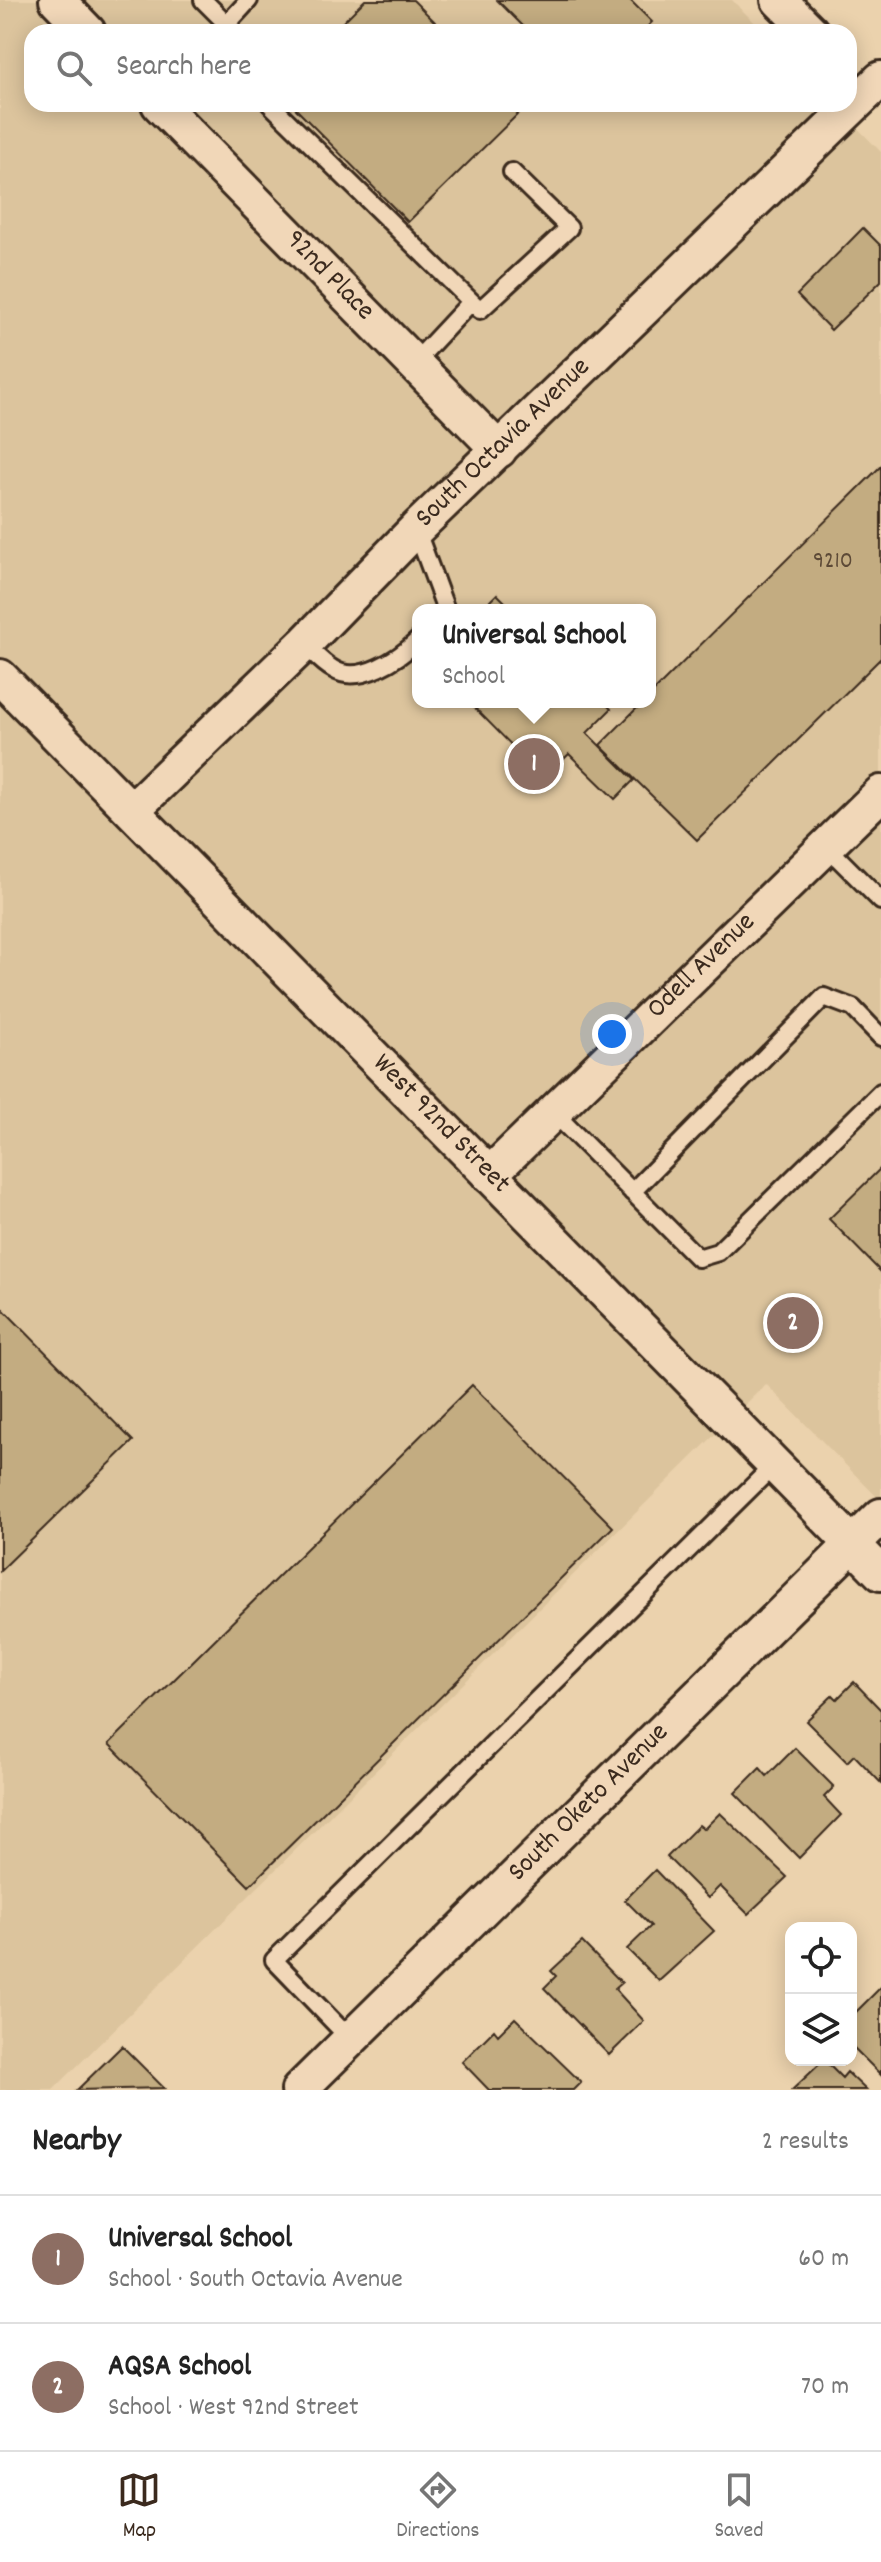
<!DOCTYPE html>
<meta charset="utf-8">
<style>
:root{--surface:#fff;--page:#f2f2f2;--text:#222;--muted:#767676;--line:#e0e0e0;--accent:#3b2a1e}
body{margin:0;font-family:Dekko,sans-serif;background:var(--page);color:var(--text)}
.controls{position:absolute;right:24px;bottom:24px;display:grid;overflow:hidden;border-radius:16px;box-shadow:0 4px 20px #0003}
.controls button{width:72px;height:72px;display:grid;place-items:center;padding:0;border:0;border-bottom:2px solid var(--line);background:var(--surface);color:var(--text);font:40px sans-serif}
.you{position:absolute;left:612px;top:1034px;width:28px;height:28px;margin:-20px;border:6px solid #fff;border-radius:50%;background:#1a73e8;box-shadow:0 0 0 12px #1a73e833}
.badge{display:grid;place-items:center;width:52px;height:52px;border-radius:50%;background:var(--accent);color:#fff;font-size:26px;font-weight:700}
.pin{position:absolute;translate:-50% -50%;border:4px solid #fff;box-shadow:0 2px 8px #0006}
.popup{position:absolute;left:412px;top:604px;width:244px;height:104px;box-sizing:border-box;display:grid;place-content:center;border-radius:16px;background:var(--surface);filter:drop-shadow(0 2px 6px #0005);font-size:26px;white-space:nowrap;color:var(--muted)}
.popup b{font-size:30px;color:var(--text)}
.popup::after{content:'';position:absolute;left:50%;top:100%;margin-left:-16px;border:16px solid transparent;border-top-color:var(--surface)}
.list{margin:0;padding:0;list-style:none}
h2{display:flex;justify-content:space-between;align-items:center;height:104px;margin:0;padding:0 32px;font-size:34px}
h2 small{font-size:26px;font-weight:400;color:var(--muted)}
.list li{display:grid;grid-template-columns:52px 1fr auto;gap:24px;align-items:center;box-sizing:border-box;height:128px;padding:0 32px;border-top:2px solid var(--line)}
.list b{display:block;font-size:30px;white-space:nowrap}
.list p{margin:0;font-size:26px;white-space:nowrap;color:var(--muted)}
.list em{font-size:26px;font-style:normal;color:var(--muted)}
.icon{flex:none;width:44px;height:44px;fill:none;stroke:currentColor;stroke-width:2;stroke-linecap:round;stroke-linejoin:round}
.map{position:relative;flex:none;width:881px;height:2090px;overflow:hidden}
.search{position:absolute;background:var(--surface);box-shadow:0 4px 20px #0003;left:24px;right:24px;top:24px;height:88px;display:flex;align-items:center;gap:20px;box-sizing:border-box;padding:0 28px;border-radius:24px;color:var(--muted);font-size:30px}
.sheet{height:360px;background:var(--surface)}
nav{display:flex;justify-content:space-around;align-items:center;box-sizing:border-box;height:112px;border-top:2px solid var(--line);background:var(--surface);font-size:22px;color:var(--muted)}
nav a{display:grid;justify-items:center;gap:4px}
nav .on{color:var(--accent)}
.map>svg:first-child{display:block}
</style>
<div class="map">
<svg width="881" height="2090" viewBox="0 0 881 2090">
<rect width="100%" height="100%" fill="#ebd2ad"/>
<filter id="ink" filterUnits="userSpaceOnUse"><feTurbulence type="fractalNoise" baseFrequency=".0125" numOctaves="2"/><feDisplacementMap in="SourceGraphic" scale="16" xChannelSelector="R" yChannelSelector="G"/><feConvolveMatrix kernelMatrix="1 2 1 2 8 2 1 2 1" color-interpolation-filters="sRGB"/></filter>
<g filter="url(#ink)">
<path fill="#dcc49d" fill-rule="evenodd" d="M0,0h732l32,32h-732v72h802l47,48v1349l-115,-117 -713,706h-53zM418,610h232v92h-232z"/>
<path fill="#c3ac81" stroke="#3b2a1e" stroke-width="2" d="M365,0h48l32,32h-112z
M497,0h133l22,22 -10,10h-113z
M291,104h225l6,6 -114,112z
M863,228l18,18v35l-50,49 -34,-35z
M881,466v192l-184,182 -97,-95 43,-43h7v-7z
M497,594l16,16h-32z
M469,702h135l7,7 -24,24 47,47 -19,19 -46,-45 -25,24z
M881,1168v104l-52,-53z
M0,1306l133,135 -133,130z
M472,1385l141,142 -364,359 -140,-142z
M854,1682l27,28v73l-27,-28 -7,7 -41,-41 27,-26 4,4z
M795,1748l39,39 -10,10 17,18 -42,43 -64,-65 25,-25 7,8z
M720,1813l67,64 -39,37 -28,-28 -12,12 -41,-41 32,-32 5,4z
M655,1870l59,61 -55,50 -32,-32 24,-23 -26,-26z
M582,1942l40,41 -7,6 29,32 -35,34 -65,-67 12,-12 -5,-5z
M881,1987v88l-30,-30v-28z
M515,2018l66,64 -8,8h-84l-27,-28 32,-32 4,5z
M122,2046l42,42 -87,2z
M824,2060l18,18 5,-6 19,18h-74z"/>
<g fill="none" stroke-linecap="round" stroke-linejoin="round">
<g stroke="#3b2a1e" stroke-width="22">
<path id="service" d="M203,0l24,24 22,-24
M270,104l210,206 89,-82 -57,-56
M414,363l57,-61
M416,529l30,81
M304,644c9,8 18,19 29,25 26,17 67,-11 85,-29
M826,846l55,55
M553,1112l145,146 20,-6 163,-160
M632,1192l192,-195 29,11 28,29
M350,2039l-76,-79 501,-496"/>
</g>
<g stroke="#3b2a1e" stroke-width="40">
<g id="minor">
<path d="M57,0l31,32"/>
<path d="M779,0l32,32"/>
<path id="s1" d="M159,104l340,346"/>
<path id="s2" d="M0,677l881,896"/>
<path id="s3" d="M132,810l172,-166 112,-115 465,-450"/>
<path id="s4" d="M489,1175l392,-382"/>
<path id="s5" d="M299,2090l582,-574"/>
</g>
</g>
<use href="#service" stroke="#f1d7b8" stroke-width="16"/>
<use href="#minor" stroke="#f1d7b8" stroke-width="34"/>
</g>
</g>
<g text-anchor="middle" dominant-baseline="central" stroke-width="8" stroke-linejoin="round" paint-order="stroke">
<g font-size="24" fill="#5d4a37">
<text x="833" y="562">9210</text>
</g>
<g font-size="28" fill="#3b2a1e" stroke="#f1d7b8">
<text stroke="none"><textPath href="#s1" startOffset="242">92nd Place</textPath></text>
<text stroke="none"><textPath href="#s3" startOffset="522">South Octavia Avenue</textPath></text>
<text stroke="none"><textPath href="#s4" startOffset="298">Odell Avenue</textPath></text>
<text stroke="none"><textPath href="#s2" startOffset="628">West 92nd Street</textPath></text>
<text stroke="none"><textPath href="#s5" startOffset="408">South Oketo Avenue</textPath></text>
</g>
</g>
</svg>
<div class="controls">
<button><svg class="icon" aria-label="locate" viewBox="0 0 24 24"><circle cx="12" cy="12" r="6"/><path d="M12 2v4M12 18v4M2 12h4M18 12h4"/></svg></button>
<button><svg class="icon" aria-label="layers" viewBox="0 0 24 24"><path d="M12 4l9 5-9 5-9-5zM3 14l9 5 9-5"/></svg></button>
</div>
<div class="you"></div>
<div class="pin badge" style="left:534px;top:764px;background:#8d6e63">1</div>
<div class="popup"><b>Universal School</b>School</div>
<div class="pin badge" style="left:793px;top:1323px;background:#8d6e63">2</div>
<div class="search"><svg class="icon" aria-label="search" viewBox="0 0 24 24"><circle cx="10" cy="10" r="6"/><path d="M15 15l6 6"/></svg>Search here</div>
</div>
<section class="sheet">
<h2>Nearby<small>2 results</small></h2>
<ul class="list">
<li><span class="badge" style="background:#8d6e63">1</span><div><b>Universal School</b><p>School · South Octavia Avenue</p></div><em>60 m</em></li>
<li><span class="badge" style="background:#8d6e63">2</span><div><b>AQSA School</b><p>School · West 92nd Street</p></div><em>70 m</em></li>
</ul>
</section>
<nav>
<a class="on"><svg class="icon" aria-label="map" viewBox="0 0 24 24"><path d="M3 6l6-2 6 2 6-2v14l-6 2-6-2-6 2zM9 4v14M15 6v14"/></svg>Map</a>
<a><svg class="icon" aria-label="directions" viewBox="0 0 24 24"><path d="M12 3l9 9-9 9-9-9zM9 14v-3h6M13 9l2 2-2 2"/></svg>Directions</a>
<a><svg class="icon" aria-label="saved" viewBox="0 0 24 24"><path d="M7 4h10v16l-5-4-5 4z"/></svg>Saved</a>
</nav>
